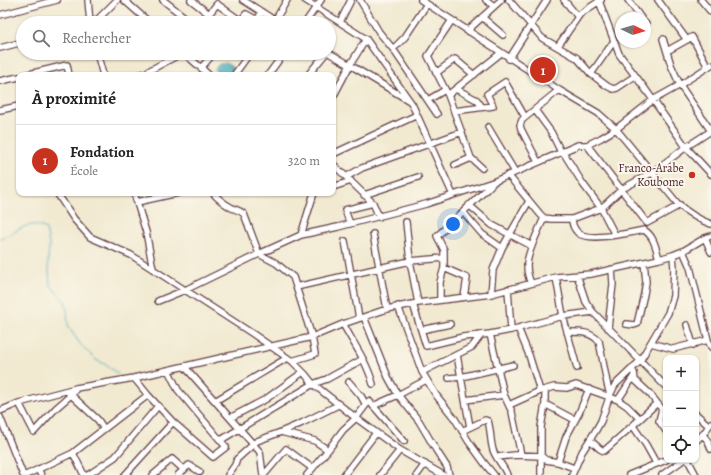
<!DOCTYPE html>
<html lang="fr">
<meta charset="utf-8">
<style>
:root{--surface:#fff;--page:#f6f6f6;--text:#222;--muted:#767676;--line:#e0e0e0;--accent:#c8321e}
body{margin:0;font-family:Alegreya,serif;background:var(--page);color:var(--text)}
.controls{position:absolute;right:12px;bottom:12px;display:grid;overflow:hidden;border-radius:8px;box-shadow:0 1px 3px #0004}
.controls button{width:36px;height:36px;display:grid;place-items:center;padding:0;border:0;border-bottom:1px solid var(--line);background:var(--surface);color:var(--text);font:20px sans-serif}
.compass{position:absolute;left:615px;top:12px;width:36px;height:36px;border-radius:50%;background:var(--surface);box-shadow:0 1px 3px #0004;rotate:94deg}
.you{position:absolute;left:453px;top:224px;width:14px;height:14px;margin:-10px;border:3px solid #fff;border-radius:50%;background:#1a73e8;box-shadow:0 0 0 6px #1a73e833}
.badge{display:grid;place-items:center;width:26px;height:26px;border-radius:50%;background:var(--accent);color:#fff;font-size:13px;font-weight:700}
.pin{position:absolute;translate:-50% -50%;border:2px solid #fff;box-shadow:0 1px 4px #0006}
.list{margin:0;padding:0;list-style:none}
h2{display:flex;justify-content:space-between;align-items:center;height:52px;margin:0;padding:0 16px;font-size:17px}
h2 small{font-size:13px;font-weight:400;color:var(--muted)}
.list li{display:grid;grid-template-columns:26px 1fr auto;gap:12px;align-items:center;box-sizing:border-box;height:72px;padding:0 16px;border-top:1px solid var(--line)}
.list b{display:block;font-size:15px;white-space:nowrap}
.list p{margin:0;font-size:13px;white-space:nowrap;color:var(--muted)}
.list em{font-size:13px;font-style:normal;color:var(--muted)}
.icon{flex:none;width:22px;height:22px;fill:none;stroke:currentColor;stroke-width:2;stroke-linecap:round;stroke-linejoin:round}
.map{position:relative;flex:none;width:711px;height:475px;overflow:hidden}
.search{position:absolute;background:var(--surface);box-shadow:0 1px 3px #0004;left:16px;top:16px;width:320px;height:44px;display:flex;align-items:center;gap:10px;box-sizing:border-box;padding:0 14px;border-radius:22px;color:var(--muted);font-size:15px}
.panel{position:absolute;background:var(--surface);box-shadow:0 1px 3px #0004;left:16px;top:72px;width:320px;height:124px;border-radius:8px}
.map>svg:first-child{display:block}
</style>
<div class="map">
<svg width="711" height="475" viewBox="0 0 711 475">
<rect width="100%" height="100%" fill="#fbf7ec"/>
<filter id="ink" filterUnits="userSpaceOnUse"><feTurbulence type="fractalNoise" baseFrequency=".025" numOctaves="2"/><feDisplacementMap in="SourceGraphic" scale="8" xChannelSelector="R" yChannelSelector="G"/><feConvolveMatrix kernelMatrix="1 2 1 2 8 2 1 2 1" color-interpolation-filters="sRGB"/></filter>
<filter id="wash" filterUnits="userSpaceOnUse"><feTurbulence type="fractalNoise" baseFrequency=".012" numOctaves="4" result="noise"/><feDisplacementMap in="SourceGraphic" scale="16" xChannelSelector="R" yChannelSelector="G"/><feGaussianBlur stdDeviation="0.9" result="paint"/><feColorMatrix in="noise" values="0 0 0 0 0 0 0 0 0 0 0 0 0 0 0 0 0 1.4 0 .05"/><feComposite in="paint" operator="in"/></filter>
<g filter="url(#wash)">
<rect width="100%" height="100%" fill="#f1e9d0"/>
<path fill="#3aa9b9" stroke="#426472" d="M226,63l5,3 3,6 -2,3h-15l-2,-6 4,-5z"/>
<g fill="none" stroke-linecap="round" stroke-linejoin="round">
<path stroke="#3aa9b9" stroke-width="1" d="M0,238c17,-3 25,-21 46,-9l3,15 -1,18 2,22 6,8 9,9 2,8 1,17 12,18 16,16 7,3 15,11"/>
</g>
</g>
<g filter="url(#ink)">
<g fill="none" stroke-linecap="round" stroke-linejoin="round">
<g stroke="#633d44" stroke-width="8">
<path id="minor" d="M88,0l2,23
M124,0l26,23
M163,0l29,23
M191,0l18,14
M243,0l36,23
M305,0l61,39 46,65 41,91
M360,0l19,32 14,17 44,65
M421,0l138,90 39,23 18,16 62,75c9,8 21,16 33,20
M486,0l8,6
M509,0l33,38 35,20 14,16 16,12 6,3 4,-1 18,-12
M564,0l14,17
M628,0l13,18
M658,0l29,40
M701,0l10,12
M599,1l20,53 27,36 40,57 25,27
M0,15l57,-15
M482,17l21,18
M452,20l-24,36 20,39 23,63 11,10
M240,22l6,-8 11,6 5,-8
M274,22l13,-22
M340,22l11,-22
M94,23l23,-23
M202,23l15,-19 24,17
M305,23l16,-23
M645,23l1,1
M467,31l34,-31
M663,39l8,26 9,20 31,46
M558,46l22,-32 21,-14
M0,48l23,-6
M393,49l12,-12 22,-33
M667,51l25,-14 16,30
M97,53l6,22
M184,53l25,22
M329,53l21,12 58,35
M509,59l38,-59
M201,68l13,-15
M436,73l19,-14 19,16
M591,74l23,-33
M25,75l42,-10 2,10
M139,75l4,-1 39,-21
M234,75l16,-22
M268,75l16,-22
M308,75l18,-22
M0,81l19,-4
M456,89l21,11 5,7
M448,95l53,-42
M333,97l17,-32 16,-26
M428,100l17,-10
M0,110l19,-4
M535,110l16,22 10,20
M454,111l39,-5 -6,-12 18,-12 20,35
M488,127l27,45
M587,145l60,78 33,-18
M563,152l20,32 18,24 14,27
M333,154l84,-39
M538,162l-17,-33 -1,-4 2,-5 37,-30
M333,164l40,39 6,14
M455,165l16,-7
M508,175l32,39 4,4 7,1h21l29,-11 5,-4 16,-15 31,-17 33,-25 25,-16
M346,177l16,-9 100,-36
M333,187l18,-6
M57,193l17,26 16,18 41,18 122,79 39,27 13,13 8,10 43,34 44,32 43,25
M134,193l12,39 7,37
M213,193c5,6 12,11 19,15 4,2 8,2 12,6l15,40 17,9 17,14 19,60 3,17 -23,7
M364,195l54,-18
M137,202l41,-9
M469,205l23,20 40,21
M463,212l19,22 20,14
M572,219c0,5 2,10 6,14 11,9 52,0 66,-3 10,6 12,18 15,29
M406,222l4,39 8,42
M350,224l-5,-14 28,-7
M373,234l14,75
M301,235l13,-42
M705,238l6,14
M345,241l14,77
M683,251l7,16 18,73 3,7
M444,268l23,10 -3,19
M577,275l9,27 7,10 73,75
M556,277l7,39 14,52
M531,283c-3,-6 -4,-12 -4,-18 0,-12 12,-36 17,-47
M296,287l114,-26 34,-3
M508,289l3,41
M491,294l2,-24 9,-22 27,-47
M440,300v-18l4,-14v-18l-7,-14 26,-24 29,-28
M158,301l27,-11 74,-36 42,-19 37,-8 88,-23 67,-22 85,-37h9l14,-7 15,-9 37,-29 27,-15 31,-20
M413,304l13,42 37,-9 27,-3 21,-4 52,-14 30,-4
M398,306l24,66 14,23 19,24 14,23 16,22 9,11
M364,317l24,60 10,18 21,26 17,29 11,17 2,8
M343,324c11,20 24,38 30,60
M626,324l8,1 3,-1 7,-30 2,-12 -2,-20
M687,325l6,20
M518,328l11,27 11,36
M608,328l5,-44 -1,-15
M421,330l29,-6
M567,332c13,0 22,-1 32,9l8,42 3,12
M490,334l14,61 8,17 9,43
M651,343l22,6 35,-9
M457,355l13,72
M185,367l75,85 3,23
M632,369l2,4 1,7 15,14 7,9 -17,16
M422,372l50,-25 9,-12
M134,378l14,17 25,27 40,35 13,-10 -48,-57 -10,-20
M449,378l12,-1 52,-12
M349,382l12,14 5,9
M68,392l30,28 6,9
M465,400l39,-5
M618,400l16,-24
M215,401l72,-43
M19,403l15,29 22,-24 15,-13 5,-6
M657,403l5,6 -3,12 7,10
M545,404l30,16
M509,405l31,-14 14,-4 13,1 9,-3 42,15 9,6 13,13 -36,32 -4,-2 -10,-9
M373,406l25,-11 28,-15
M0,411l19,-8 57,-15 58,-10 34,-8 144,-33 31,-13 44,-15 31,-6 73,-9 65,-17 35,-3 68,-15 14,-4 10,-4 22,-13 6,-2
M696,414l13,12
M0,417l23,58
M230,418l36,-19 37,-27
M633,426l13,19 10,18
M462,431l23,-11 3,1c3,9 2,19 5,29 3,9 11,16 14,25
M281,432l34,9 13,9
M703,435l5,6 3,8
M221,440l92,-56 14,-5 36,-20
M696,441l8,-8 7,-10
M73,453l11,22
M497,457l19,-2 25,1 5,4 12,2 16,6
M688,460l8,15
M558,462l8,-25 13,-24 10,-24
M38,469l3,6
M26,475l47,-22 75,-58
M88,475l27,-18 43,-51
M125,475l48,-53
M153,475l19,-16 12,11
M178,475l11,-10 11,7
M228,475l7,-10 2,-6 20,-18 24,-9 21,-9 36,-18
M264,475l22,-26 26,19
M307,475l21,-25 15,-20 13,-12 13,-17 35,40
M344,475l32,-42
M380,475l20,-25
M417,475l8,-11
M541,475v-48l4,-23v-14
M572,475l10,-23 14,-22 5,-9 9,-26 5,-10 25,-24 28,-48 5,-17 1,-28 -1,-13
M629,475l37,-15
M662,475l21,-15"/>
</g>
<use href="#minor" stroke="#fff" stroke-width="5.5"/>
</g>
</g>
<circle fill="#c8321e" stroke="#fbf7ec" stroke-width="1.5" cx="692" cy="175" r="4"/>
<g text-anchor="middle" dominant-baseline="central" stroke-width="4" stroke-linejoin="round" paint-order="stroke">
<g font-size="12" fill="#4a1f2b" stroke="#fbf7ec" text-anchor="end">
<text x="684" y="168">Franco-Arabe<tspan x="684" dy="14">Koubome</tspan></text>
</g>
</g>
</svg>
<div class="controls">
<button>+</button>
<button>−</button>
<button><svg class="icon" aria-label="locate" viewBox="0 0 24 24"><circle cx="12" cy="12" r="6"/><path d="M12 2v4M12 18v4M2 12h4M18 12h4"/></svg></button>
</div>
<svg class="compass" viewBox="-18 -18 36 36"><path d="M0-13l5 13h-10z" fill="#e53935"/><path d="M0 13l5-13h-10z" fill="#767676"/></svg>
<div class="you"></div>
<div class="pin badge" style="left:543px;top:70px">1</div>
<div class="search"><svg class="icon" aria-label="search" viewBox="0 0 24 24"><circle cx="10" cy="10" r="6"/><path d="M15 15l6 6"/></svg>Rechercher</div>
<section class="panel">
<h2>À proximité<small></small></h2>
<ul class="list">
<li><span class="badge">1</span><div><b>Fondation</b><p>École</p></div><em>320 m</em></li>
</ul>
</section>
</div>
